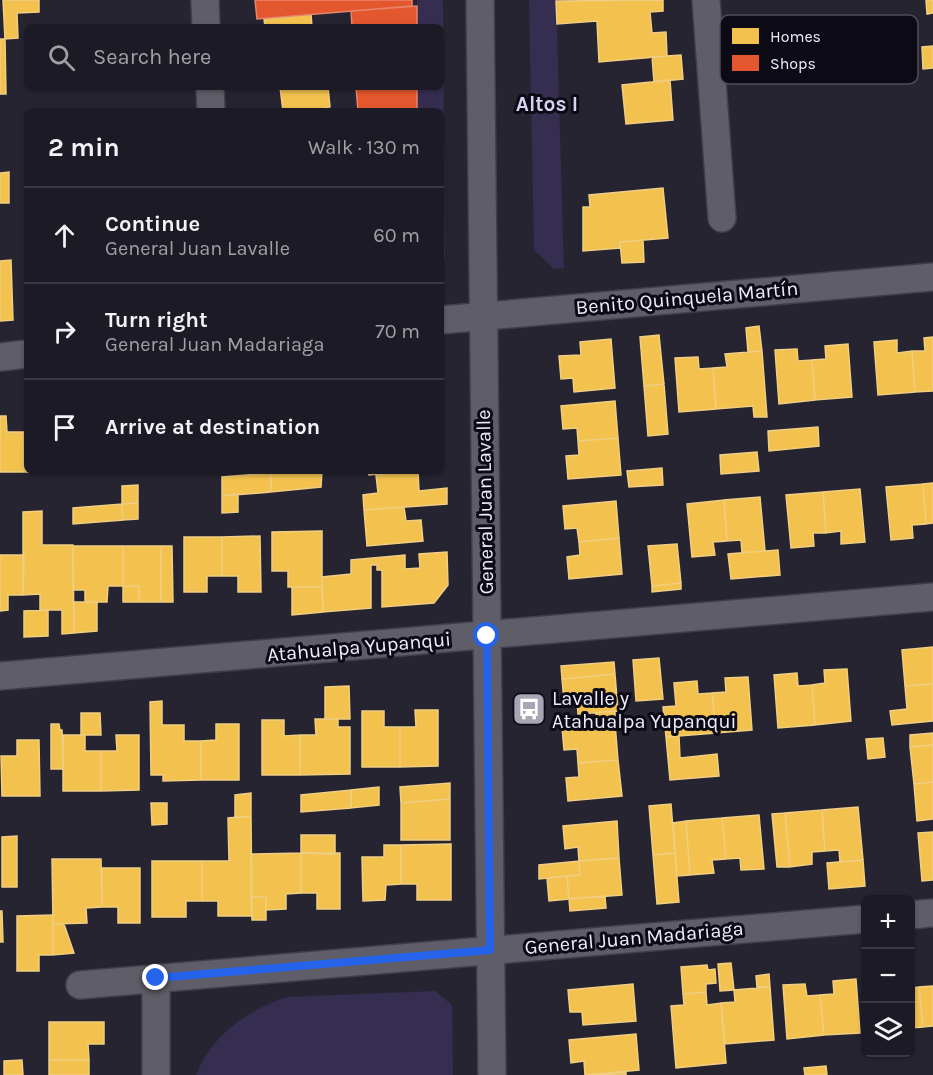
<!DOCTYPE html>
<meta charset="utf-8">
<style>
:root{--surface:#1c1b25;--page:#25242d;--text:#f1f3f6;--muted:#a0a1a7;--line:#3a3942}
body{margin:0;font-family:Karla,sans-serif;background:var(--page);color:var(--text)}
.controls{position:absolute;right:18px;bottom:18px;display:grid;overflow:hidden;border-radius:9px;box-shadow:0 2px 4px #0004}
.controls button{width:54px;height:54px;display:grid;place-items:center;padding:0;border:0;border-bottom:2px solid var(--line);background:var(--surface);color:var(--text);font:30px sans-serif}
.stop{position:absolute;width:18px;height:18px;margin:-14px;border:4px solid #2563eb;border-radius:50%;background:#fff}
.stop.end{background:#2563eb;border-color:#fff;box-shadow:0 2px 6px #0008}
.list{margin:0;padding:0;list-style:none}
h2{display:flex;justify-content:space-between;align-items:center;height:78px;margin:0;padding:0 24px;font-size:26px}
h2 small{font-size:20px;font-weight:400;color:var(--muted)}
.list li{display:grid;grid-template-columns:39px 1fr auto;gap:18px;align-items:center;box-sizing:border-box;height:96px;padding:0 24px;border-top:2px solid var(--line)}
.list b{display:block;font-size:22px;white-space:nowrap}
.list p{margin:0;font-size:20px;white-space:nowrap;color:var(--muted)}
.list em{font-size:20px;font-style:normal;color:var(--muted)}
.icon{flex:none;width:33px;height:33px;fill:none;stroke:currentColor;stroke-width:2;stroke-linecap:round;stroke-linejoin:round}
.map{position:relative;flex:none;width:933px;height:1075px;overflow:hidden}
.search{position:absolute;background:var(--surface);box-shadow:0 2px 4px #0004;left:24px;top:24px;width:420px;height:66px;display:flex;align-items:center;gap:15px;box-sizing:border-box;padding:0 21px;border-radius:9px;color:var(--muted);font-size:22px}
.panel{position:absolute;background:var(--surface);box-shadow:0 2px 4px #0004;left:24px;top:108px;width:420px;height:366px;border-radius:9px}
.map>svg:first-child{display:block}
</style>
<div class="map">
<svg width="933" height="1075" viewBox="0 0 933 1075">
<rect width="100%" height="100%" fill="#262431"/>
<path fill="#352e50" d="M417,0h26l2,259 -4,4v-152h-24v-24h24v-60h-24z
M529,0h27l8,268 -10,1 -20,-19z
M435,991l17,14 1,70h-257c16,-40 51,-65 91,-78z"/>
<path fill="#f2c14e" stroke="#f0ce82" stroke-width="1.5" d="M3,0h36v12l-22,1 1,25 -13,1z
M663,0v11l-13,1 2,21 14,-1 1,24 -68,6 -2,-41 -40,3 -1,-23z
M926,0h7v13l-6,1z
M311,14l1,13h-47l-1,-8z
M0,39h5l1,55h-6z
M933,46v22l-10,1 -1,-22z
M681,55l2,24 -29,3 -2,-25z
M670,80l3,40 -47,4 -4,-39z
M280,87h48l2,20 -6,1 1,3h-42z
M9,172v31h-9v-30z
M663,188l5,50 -48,4v6l-37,3v-44h7l-1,-12z
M643,240l1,22 -22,1 -2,-21z
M11,260l2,60 -13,1v-60z
M759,326l3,25 -14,1 -2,-24z
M659,335l5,49 -20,2 -4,-49z
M933,337v54l-18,1 -3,-41h13l-1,-13z
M611,339l4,49 -41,4 -1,-14 -12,1 -2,-23 22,-1 -1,-13z
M897,340v13l15,-2 3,41 -37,3 -4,-53z
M848,344l4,53 -37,3 -3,-40 14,-1 -1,-13z
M797,349l1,12 14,-1 3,40 -36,4 -4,-54z
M762,351l5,66h-13l-1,-11 -37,3 -3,-41 14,-1 -2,-13z
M698,357l1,12 14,-1 3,41 -37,3 -4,-54z
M664,384l4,50 -20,2 -4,-50z
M615,401l3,37 -40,3 -1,-13 -14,1 -2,-23z
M0,416h6l1,16h15l1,40h-23z
M818,427l1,19 -50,5 -1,-20z
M22,432h5v39l34,1h-38z
M618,438l3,37 -53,4 -2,-23 13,-1 -1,-14z
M757,452l2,19 -38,3 -1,-19z
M662,468l1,17 -34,2 -2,-16z
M271,471h51l-1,16 -50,5z
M368,471h39l-38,4z
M407,471h11l1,20 28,-3v16l-83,6 -1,-15 15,-2 -2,-18z
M271,473v19l-49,4v-19z
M933,483v40l-7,1 -3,-40z
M923,484l3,40 -14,1 1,13 -22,2 -5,-53z
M138,485v18l-16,1v-18z
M860,489l5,53 -24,2v-13l-15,2 -3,-41z
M823,492l3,41h-13l1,13 -23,2 -5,-53z
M238,494v18l-16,1v-17z
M760,497l5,54 -23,2 -1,-13 -14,1 -3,-41z
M724,500l3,41 -14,1 2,13 -23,2 -5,-53z
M616,501l3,37 -40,4 -2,-14 -12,1 -2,-23z
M138,503v16l-15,1 -1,-16z
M122,504l1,16 -50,4v-16z
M404,507l2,14 15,-1 2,21 -56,5 -3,-36z
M42,511v34h31l1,88 -12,1v-24h-22v-16l-17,1v-83z
M322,531v56h-34v-16h-16v-39z
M260,536l1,56h-23v-16h-16v-39z
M184,537h38v39h-15v16h-23z
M619,538l3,36 -53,5 -2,-22 13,-2 -1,-13z
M677,544l4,39 -29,3 -4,-40z
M73,546h50v40h-15l-1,16h-22v-12h-12z
M123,546h38v56h-22v-16h-16z
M161,546h11l1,56h-12z
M778,550l2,25 -49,4 -3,-25z
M447,552l1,33 -14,18 -52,4v-37h-5v-5h-6v43l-48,4 -1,-35 29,-3v-14l54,-5v14l15,-1 -1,-14z
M0,555h24l-1,40h-15v15l-8,1z
M681,583v6l-29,3v-6z
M123,586h16v16h-16z
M292,587h30l1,25 -31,3z
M74,602h23v29l-23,2z
M48,610v26l-24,1v-26z
M933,647v37l-28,2 -3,-36z
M659,658l4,41 -27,2 -3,-41z
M614,662l1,12 -53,5 -1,-13z
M847,669l4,52 -36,4 -3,-40 13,-2 -1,-13z
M797,673l1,13 14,-1 3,40 -37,3 -4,-53z
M615,674l3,37 -40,3 -1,-14 -13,1 -2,-22z
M748,677l4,53 -36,3 -4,-40 14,-1 -1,-14z
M697,681l1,13 14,-1 4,40 -50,4 -3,-30 13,-1 -2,-23z
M933,684v37l-41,4 -2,-14 17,-2 -2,-23z
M349,686l1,33h-25v-32z
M162,701v24h22v16h17v39l-38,1v-6h-12l-1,-73z
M415,710h23v56l-38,1v-40h16z
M362,711h22v16h16v40h-38z
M615,711v12l-18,2 -1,-12z
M81,713h19l1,22h-20z
M315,719h23v8h12v47l-50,1v-40h16z
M262,720h22v16l16,-1v40h-38z
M615,723l3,37 -40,3 -1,-14 -13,1 -2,-23z
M51,724h8l1,6h2l1,39h-12z
M216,724h23v56h-38v-39l15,-1z
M933,733v12l-23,2v-12z
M63,735h22v16h16v40h-38z
M116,735h23v55l-38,1v-40h16z
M679,736l1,22 37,-4 2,22 -49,4 -4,-43z
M883,738l2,19 -17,2 -2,-20z
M17,740h22l1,56h-38l-1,-40h16z
M933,745v37l-19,2 -4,-37z
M618,760l4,36 -54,5 -2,-23 13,-1 -1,-14z
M933,782v37l-16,2 -3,-37z
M450,783v16l-49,4 -1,-16z
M379,787v18l-28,3v-18z
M351,790v18l-50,4v-17z
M251,793v23l-16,2v-23z
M450,799v41h-49v-37z
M151,803h16v21l-15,1z
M671,804l4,49 -22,2 -4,-49z
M858,807l5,53 -23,2 -1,-12 -14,1 -3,-41z
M822,810l3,41 -13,1v12l-22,3 -5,-54z
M785,813l5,54h-13l-5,-53z
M759,815l5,54 -23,1 -1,-12 -14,1 -4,-41z
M251,816l1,100h-34v-15h-16v-40h27l-1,-43z
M722,818l4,41 -14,1 2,13 -24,2 -4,-54z
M617,821l2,37 -40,3 -1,-14 -13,2 -2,-23z
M686,821l4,54 -13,1 -4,-53z
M933,832v48l-11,1 -4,-48z
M301,835h34v19l-34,-1z
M17,836v51h-15v-50z
M451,844v56h-34v-16h-16v-39z
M384,845h17v39l-15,1 -1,15 -22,1 -1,-44h22z
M301,853v40l-15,1v15l-20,1v-13h-15v-43z
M301,853h39v56h-23v-16h-16z
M675,853l4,49 -22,2 -4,-49z
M619,858l3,37 -53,4 -2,-23 13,-1 -1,-14z
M52,859h49l1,48 -16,1 1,15 -34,1z
M863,860l2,26 -36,3 -2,-26z
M152,861h50v40h-16v16h-34z
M579,861l1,14 -41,4v-14z
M102,868h38v55h-22v-16h-16z
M567,876l2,23 -20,2 -2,-23z
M605,896l1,12 -36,3 -1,-12z
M251,897h15v23h-14z
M0,911h2l1,31h-3z
M53,915v40h-14v16h-22v-55z
M53,924h11l10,29 -21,2z
M731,963l3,27 -14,1 -2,-27z
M707,965l1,5 7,-1 1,14 -10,1v8l-23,2 -2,-27z
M769,974l1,13h-13l-1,-11z
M856,979l4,54 -36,2 -4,-40 14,-1 -1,-13z
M633,984l3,37 -53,4 -1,-13h-12l-2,-22z
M805,984l2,12 13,-1 4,40 -37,4 -4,-54z
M933,986v40l-10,1 -4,-40z
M770,987l4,53 -49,4 -4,-41 14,-1 -1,-12z
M919,987l4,40 -13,1v-40z
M706,992l1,13 14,-2 5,60 -50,5 -5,-62 13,-1 -1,-11z
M49,1022h55v22h-16l1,16h-40z
M636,1034l3,36 -54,5 -1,-14 -13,2 -2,-23z
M22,1060l1,15h-19v-14z
M49,1060h40v15h-40z
M826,1066l1,9h-22l-1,-7z
M626,1072v3h-37z"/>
<path fill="#e4572e" stroke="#e7846c" stroke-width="1.5" d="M255,0h157v6l-155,13z
M417,6v21h-65l-1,-16z
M356,87h61v24h-59z"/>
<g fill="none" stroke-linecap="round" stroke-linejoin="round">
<g stroke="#403f49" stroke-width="30">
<path id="minor" d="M205,0l1,27
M480,0l12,1075
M706,0l16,218
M210,87l1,24
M441,320l492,-43
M0,357l27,-3
M0,676l933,-79
M910,915l23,-2
M156,978v97
M80,985l786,-66"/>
</g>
<use href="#minor" stroke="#5f5d67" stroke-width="27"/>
</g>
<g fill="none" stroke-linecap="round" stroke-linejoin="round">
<path stroke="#2563eb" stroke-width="8" d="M156,978l334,-28 -3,-314"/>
</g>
<defs>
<g id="bus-square" transform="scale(1.725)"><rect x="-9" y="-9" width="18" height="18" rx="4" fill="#a7a6b4" stroke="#0c0b15"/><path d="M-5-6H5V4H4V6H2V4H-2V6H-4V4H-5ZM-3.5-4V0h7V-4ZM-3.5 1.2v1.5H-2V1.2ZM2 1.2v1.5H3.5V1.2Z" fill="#fff"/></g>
</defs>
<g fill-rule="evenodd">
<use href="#bus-square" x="529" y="709"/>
</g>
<g text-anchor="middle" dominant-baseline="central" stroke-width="6" stroke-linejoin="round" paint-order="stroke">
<g font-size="20" fill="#edecfb" stroke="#0c0b15">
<text transform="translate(687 298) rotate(-5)">Benito Quinquela Martín</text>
<text transform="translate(485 502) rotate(-91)">General Juan Lavalle</text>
<text transform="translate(359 647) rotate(-5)">Atahualpa Yupanqui</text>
<text transform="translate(634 938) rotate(-5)">General Juan Madariaga</text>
</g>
<g font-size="20" fill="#edecfb" stroke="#0c0b15" text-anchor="start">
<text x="552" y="698">Lavalle y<tspan x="552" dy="23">Atahualpa Yupanqui</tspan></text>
</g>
<g font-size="21" font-weight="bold" fill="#d6d2f1" stroke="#0c0b15">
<text x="547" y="104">Altos I</text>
</g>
</g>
<rect x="720" y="15" width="198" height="69" rx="9" fill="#0c0b15" stroke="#504e5a" stroke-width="1.5"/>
<rect x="732" y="28" width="27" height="16" fill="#f2c14e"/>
<rect x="732" y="55" width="27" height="16" fill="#e4572e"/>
<g font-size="16" fill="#edecfb">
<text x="770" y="42">Homes</text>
<text x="770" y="69">Shops</text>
</g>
</svg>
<div class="controls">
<button>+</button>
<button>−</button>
<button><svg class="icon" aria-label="layers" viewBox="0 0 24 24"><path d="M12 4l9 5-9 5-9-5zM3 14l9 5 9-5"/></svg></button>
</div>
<div class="stop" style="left:487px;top:636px"></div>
<div class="stop end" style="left:156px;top:978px"></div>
<div class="search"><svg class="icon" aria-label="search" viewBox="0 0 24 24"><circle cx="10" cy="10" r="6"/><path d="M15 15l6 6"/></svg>Search here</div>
<section class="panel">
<h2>2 min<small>Walk · 130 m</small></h2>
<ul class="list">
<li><svg class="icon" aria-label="ahead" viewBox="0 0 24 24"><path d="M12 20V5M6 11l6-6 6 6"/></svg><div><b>Continue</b><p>General Juan Lavalle</p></div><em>60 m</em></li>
<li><svg class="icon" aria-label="right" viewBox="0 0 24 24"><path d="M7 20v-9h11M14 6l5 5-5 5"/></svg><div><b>Turn right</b><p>General Juan Madariaga</p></div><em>70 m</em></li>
<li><svg class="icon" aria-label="arrive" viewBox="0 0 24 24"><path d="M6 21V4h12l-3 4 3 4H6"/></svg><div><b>Arrive at destination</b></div></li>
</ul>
</section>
</div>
